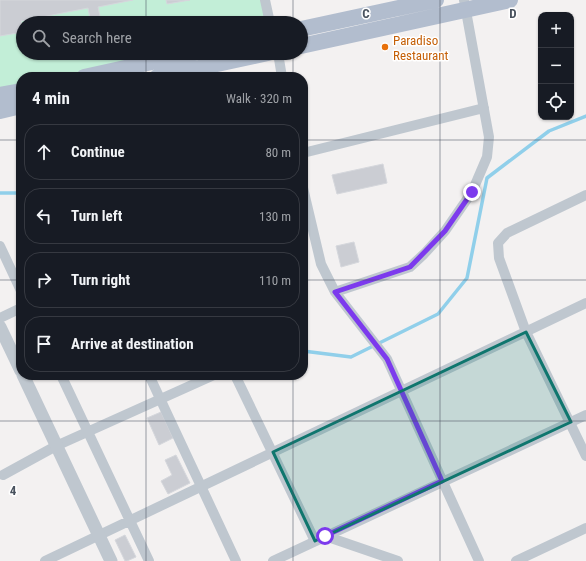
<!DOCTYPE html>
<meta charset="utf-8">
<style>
:root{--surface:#171b24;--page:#20242c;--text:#f1f3f6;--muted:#9ea1a6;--line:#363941}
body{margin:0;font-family:"Roboto Condensed",sans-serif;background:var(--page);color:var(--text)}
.controls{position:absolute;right:12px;top:12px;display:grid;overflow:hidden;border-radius:8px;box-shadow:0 1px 3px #0004}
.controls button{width:36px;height:36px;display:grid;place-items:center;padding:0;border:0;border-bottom:1px solid var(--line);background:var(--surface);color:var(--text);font:20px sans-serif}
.stop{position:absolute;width:12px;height:12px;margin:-9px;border:3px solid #7c3aed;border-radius:50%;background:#fff}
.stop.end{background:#7c3aed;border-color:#fff;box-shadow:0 1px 4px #0008}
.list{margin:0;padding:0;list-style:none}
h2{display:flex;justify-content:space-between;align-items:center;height:52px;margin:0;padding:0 16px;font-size:17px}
h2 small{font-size:13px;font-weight:400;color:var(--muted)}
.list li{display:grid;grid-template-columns:26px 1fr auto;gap:12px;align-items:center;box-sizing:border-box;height:56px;margin:0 8px 8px;padding:0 8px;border:1px solid var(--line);border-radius:16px}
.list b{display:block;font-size:15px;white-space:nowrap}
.list em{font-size:13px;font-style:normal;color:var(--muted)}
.icon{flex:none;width:22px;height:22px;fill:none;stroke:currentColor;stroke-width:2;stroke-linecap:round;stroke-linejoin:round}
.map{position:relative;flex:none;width:586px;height:561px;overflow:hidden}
.search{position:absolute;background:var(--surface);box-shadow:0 1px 3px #0004;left:16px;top:16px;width:292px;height:44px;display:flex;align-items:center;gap:10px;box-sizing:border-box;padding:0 14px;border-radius:22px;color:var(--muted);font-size:15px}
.panel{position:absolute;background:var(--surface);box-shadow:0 1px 3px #0004;left:16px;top:72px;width:292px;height:308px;border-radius:16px}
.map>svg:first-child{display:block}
</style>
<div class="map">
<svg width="586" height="561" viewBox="0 0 586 561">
<rect width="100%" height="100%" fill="#f3f1f1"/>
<path fill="#c2eed7" d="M0,0h265l5,23h-247v30h170l-109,24h-63v14l-21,4z"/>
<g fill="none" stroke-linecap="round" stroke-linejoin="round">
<path stroke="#90cfea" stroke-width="3.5" d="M0,193h21
M303,351l48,6 87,-43 29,-36 20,-100 62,-47 37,-15"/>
</g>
<path fill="#cbcdd3" stroke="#d5d7dc" d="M0,0h133l-35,7 2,9 -10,2 -2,-10 -67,13 2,11 -23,4z
M166,0h24l-23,4z
M383,164l4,19 -50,11 -5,-19z
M354,242l5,20 -18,5 -5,-21z
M161,412l12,26 -14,7 -12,-27z
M176,455l14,28 -22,11 -7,-13 11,-6 -7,-15z
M125,535l11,22 -9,4h-2l-10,-21z"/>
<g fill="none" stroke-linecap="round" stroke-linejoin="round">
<path stroke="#bfc7cf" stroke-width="10" d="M265,0l5,23
M278,53l4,24
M303,153l181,-45
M303,188l18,76 14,28 52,67 92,202
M586,195l-79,38 -9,10 1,15 27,74 60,124
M0,246l21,45
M335,292l75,-25 14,-13 21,-23 27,-39 15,-35 2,-20 -25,-137
M0,318l21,-10
M61,375l88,186
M149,375l87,186
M235,375l80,166
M3,475l53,-29 158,-71
M325,536l73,25
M45,561l541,-258
M273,561l313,-146
M516,561l70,-33"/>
<path stroke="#bfc7cf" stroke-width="13" d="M0,327l21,44
M23,375l88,186"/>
<path stroke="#b2bdce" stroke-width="16" d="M301,29l135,-29
M301,46l209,-46
M84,77l109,-24
M157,77l111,-24
M0,95l21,-4
M0,111l21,-5"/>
</g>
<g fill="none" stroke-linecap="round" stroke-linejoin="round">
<path stroke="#7c3aed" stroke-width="5" d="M325,536l117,-55 -55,-122 -52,-67 75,-25 35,-36 27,-39"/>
</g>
<path fill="#0f766e" fill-opacity="0.2" stroke="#0f766e" stroke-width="3" stroke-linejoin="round" d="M526,332l45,90 -256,119 -42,-89z"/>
<path fill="none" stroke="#49525e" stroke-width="1" stroke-opacity="0.55" d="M146,0v23M293,0v23M440,0v561M146,53v24M293,53v24M0,140h21M303,140h283M0,280h21M303,280h283M146,375v186M293,375v186M0,421h586"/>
<circle fill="#e8710a" stroke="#fff" stroke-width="1.5" cx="385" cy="47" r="4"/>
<g text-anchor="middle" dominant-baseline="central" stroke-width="3" stroke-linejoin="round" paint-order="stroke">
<g font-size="13" fill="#c56008" stroke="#fff" text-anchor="start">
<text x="393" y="40">Paradiso<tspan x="393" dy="15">Restaurant</tspan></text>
</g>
</g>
<g font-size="13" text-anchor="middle" font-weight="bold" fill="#49525e" stroke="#fff" stroke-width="3" stroke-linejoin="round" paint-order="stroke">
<text x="366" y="18">C</text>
<text x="513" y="18">D</text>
<text x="13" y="495">4</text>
</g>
</svg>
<div class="controls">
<button>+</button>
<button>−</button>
<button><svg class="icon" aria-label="locate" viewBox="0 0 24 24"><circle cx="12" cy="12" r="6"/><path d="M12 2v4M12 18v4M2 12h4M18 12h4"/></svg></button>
</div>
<div class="stop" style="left:325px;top:536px"></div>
<div class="stop end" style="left:472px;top:192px"></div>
<div class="search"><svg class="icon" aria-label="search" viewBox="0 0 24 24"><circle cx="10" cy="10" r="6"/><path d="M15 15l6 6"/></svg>Search here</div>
<section class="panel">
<h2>4 min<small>Walk · 320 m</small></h2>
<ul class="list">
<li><svg class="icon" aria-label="ahead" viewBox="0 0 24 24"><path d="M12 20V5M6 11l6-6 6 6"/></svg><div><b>Continue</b></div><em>80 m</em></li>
<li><svg class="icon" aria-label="left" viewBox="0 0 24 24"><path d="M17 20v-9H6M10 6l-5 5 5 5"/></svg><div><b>Turn left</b></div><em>130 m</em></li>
<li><svg class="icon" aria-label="right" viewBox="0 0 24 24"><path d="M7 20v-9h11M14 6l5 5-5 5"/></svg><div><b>Turn right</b></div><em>110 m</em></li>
<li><svg class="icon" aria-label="arrive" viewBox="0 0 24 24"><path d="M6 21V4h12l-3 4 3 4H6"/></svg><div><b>Arrive at destination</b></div></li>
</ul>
</section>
</div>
